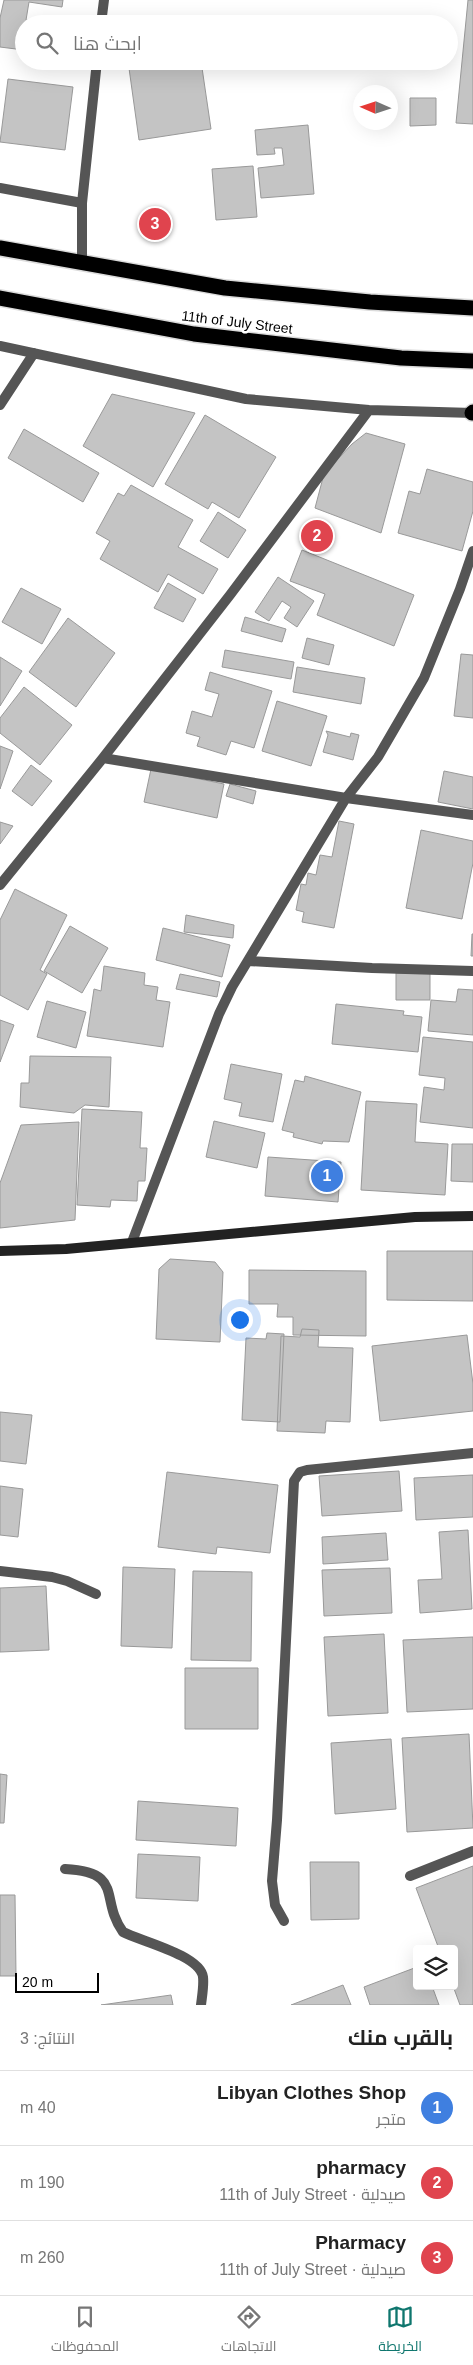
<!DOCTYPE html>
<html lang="ar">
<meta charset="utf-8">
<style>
:root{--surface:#fff;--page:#f6f6f6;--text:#222;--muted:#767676;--line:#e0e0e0;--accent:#0f766e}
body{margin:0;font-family:Arial,Cairo,sans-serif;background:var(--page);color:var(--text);direction:rtl}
.controls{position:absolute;right:15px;bottom:15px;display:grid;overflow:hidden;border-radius:5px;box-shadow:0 5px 20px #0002}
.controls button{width:45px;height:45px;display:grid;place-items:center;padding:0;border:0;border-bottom:1px solid var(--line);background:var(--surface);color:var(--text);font:25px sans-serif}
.compass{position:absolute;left:353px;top:85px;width:45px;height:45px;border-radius:50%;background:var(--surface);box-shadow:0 5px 20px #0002;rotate:273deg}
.scale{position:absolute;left:15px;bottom:12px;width:84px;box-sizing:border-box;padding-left:5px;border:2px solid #000;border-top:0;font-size:14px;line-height:18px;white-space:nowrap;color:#000;-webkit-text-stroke:4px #fff;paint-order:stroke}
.you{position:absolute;left:239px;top:1319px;width:18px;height:18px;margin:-12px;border:4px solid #fff;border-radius:50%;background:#1a73e8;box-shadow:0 0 0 8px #1a73e833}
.badge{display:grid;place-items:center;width:32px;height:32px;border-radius:50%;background:var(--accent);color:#fff;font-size:16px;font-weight:700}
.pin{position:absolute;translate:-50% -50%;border:2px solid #fff;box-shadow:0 1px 5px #0006}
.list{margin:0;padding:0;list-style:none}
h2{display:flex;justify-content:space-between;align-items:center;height:65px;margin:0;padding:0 20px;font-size:21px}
h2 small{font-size:16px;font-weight:400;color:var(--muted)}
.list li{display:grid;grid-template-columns:32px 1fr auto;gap:15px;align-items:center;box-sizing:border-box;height:75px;padding:0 20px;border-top:1px solid var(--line)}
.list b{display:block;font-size:19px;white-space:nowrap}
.list p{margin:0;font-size:16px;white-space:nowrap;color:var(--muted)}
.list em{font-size:16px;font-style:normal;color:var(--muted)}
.icon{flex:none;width:28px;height:28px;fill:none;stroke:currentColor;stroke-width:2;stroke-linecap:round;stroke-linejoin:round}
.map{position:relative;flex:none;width:473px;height:2005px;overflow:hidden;direction:ltr}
.search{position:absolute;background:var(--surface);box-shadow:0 5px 20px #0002;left:15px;right:15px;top:15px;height:55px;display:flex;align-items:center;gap:12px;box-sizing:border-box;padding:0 18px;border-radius:28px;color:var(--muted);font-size:19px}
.sheet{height:290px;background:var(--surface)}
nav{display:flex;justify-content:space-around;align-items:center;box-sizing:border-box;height:70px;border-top:1px solid var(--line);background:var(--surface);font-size:14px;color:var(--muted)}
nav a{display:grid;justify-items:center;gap:2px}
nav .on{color:var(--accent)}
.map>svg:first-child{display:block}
</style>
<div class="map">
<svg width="473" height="2005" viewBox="0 0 473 2005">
<rect width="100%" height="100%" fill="#fff"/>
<path fill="#c4c4c4" stroke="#999" d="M4,0h59l-1,7 -33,-5 -3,18 24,4h-26v26l-24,-3v-29z
M468,0h5v124l-17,-1z
M194,19l1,5h-36z
M128,61h73l10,68 -72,11z
M389,61h28l1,7 -29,1z
M8,79l65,8 -8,63 -65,-8z
M410,98h26v27l-26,1z
M308,125l6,69 -53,4 -3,-30 26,-3 -2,-17h-8l1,6 -18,1 -2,-25z
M253,166l4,51 -41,3 -4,-51z
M112,394l83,19 -42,74 -70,-41z
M205,415l71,42 -37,61 -27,-16 -4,7 -43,-25z
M24,429l75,44 -16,29 -75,-44z
M366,433l39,11 -24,89 -66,-25 9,-34 28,-30z
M427,469l46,13v29l-11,40 -64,-18 11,-42 11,3z
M131,485l62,35 -15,27 40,22 -15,25 -35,-20 -10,18 -58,-33 10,-18 -14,-8 22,-40 6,3z
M218,512l28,18 -18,28 -28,-17z
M302,550l112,45 -20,51 -77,-31 8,-21 -35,-13z
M278,577l36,24 -17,26 -13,-9 7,-11 -9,-6 -13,20 -14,-9z
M168,583l28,16 -13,23 -29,-14z
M21,588l40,21 -19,35 -40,-22z
M245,617l41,12 -4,13 -41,-11z
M68,618l47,35 -39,54 -47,-35z
M307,638l27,7 -5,20 -27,-7z
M225,650l69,12 -3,17 -69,-12z
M461,654l12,1v63l-19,-2z
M0,657l22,14 -22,35z
M297,667l68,11 -4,26 -68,-12z
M210,672l62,19 -18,57 -23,-7 -5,14 -29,-9 3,-9 -14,-4 6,-22 20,6 7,-23 -14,-4z
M24,687l48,38 -32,40 -40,-32v-15z
M277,701l50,15 -16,50 -49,-15z
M326,731l24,6 1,-4 8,2 -6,25 -30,-8 5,-17z
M0,746l13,5 -13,38z
M31,765l21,16 -20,25 -20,-15z
M151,769l73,15 -7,34 -73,-16z
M444,771l29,6v32l-35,-7z
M230,784l26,7 -3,13 -27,-8z
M339,821l15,3 -20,104 -32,-6 2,-10 -8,-2 5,-26 5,1 2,-12 8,2 4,-20 12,2z
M0,822l13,4 -13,18z
M421,830l52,11v22l-11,56 -56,-11z
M15,889l52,26 -27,55 7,4 -19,36 -28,-15v-75z
M186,915l48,10 -1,13 -49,-6z
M70,926l38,22 -26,45 -38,-22z
M163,928l67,17 -8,32 -66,-17z
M472,934h1v22h-2z
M104,966l41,7 -1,12 14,2 -2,13 14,2 -7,45 -76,-11 7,-47 7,2z
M396,973h34v27h-34z
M180,974l40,8 -3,15 -41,-8z
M458,989l15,1v45l-45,-4 3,-31 25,2z
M47,1001l39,11 -10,36 -39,-11z
M336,1004l68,7 -1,4 19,2 -4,35 -86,-8z
M0,1020l14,5 -14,37z
M423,1037l50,5v86l-53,-6 4,-35 20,3 1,-12 -26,-3z
M30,1056l81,1 -2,50 -24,-2 -11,8 -54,-6 1,-24h8z
M231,1064l51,10 -9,48 -34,-6 3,-13 -18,-4z
M305,1076l56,16 -12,50 -26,-1 -1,3 -29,-7 1,-4 -12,-3 13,-50 9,2z
M366,1101l51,3 -2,38 33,2 -3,51 -84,-5z
M82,1109l60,3 -2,36h7l-2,33h-7l-1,20 -26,-1 -1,7 -33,-2z
M214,1121l51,12 -8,35 -51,-11z
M79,1122l-4,98 -75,8v-45l21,-58z
M452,1144h21v38l-22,-1z
M268,1157l73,5 -3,40 -73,-6z
M387,1251h86v50l-86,-1z
M170,1259l45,3 8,10 -3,70 -64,-3 3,-70z
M249,1270l117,1v65l-73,-1v-18h-16l1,-13h-29z
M302,1329l17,1 -1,17 35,1 -3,74 -24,-1 -1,12 -48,-2 4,-95 19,1z
M267,1333l17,1 -4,88 -38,-2 4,-82 20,1z
M467,1335l6,49v27l-93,10 -8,-75z
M0,1412l32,3 -6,49 -26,-3z
M399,1471l3,40 -80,5 -3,-40z
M167,1472l111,13 -8,68 -53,-6 -1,7 -58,-7z
M473,1475v42l-57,3 -2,-42z
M0,1486l23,3 -5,48 -18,-2z
M468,1530l4,79 -52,4 -2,-33 24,-1 -3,-47z
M386,1533l2,27 -65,4 -1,-27z
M123,1567l52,2 -3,79 -51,-2z
M390,1568l2,45 -68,3 -2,-46z
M193,1571l59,1 -1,89 -60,-1z
M46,1586l3,64 -49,2v-64z
M384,1634l4,79 -60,3 -4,-79z
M473,1637v72l-66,3 -4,-72z
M185,1668h73v61h-73z
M469,1734l4,94 -66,4 -5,-94z
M391,1739l5,70 -61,5 -4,-71z
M0,1774l7,1 -3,48h-4z
M138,1801l100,7 -2,38 -100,-6z
M138,1854l62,3 -2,44 -62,-3z
M310,1862h49v57l-48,1z
M473,1866v139h-13l-7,-19 1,-37h-15l-23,-61z
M0,1895h15l1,81h-16z
M417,1967v19h15l7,19h-69l-6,-18z
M343,1985l8,20h-60z
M171,1995l2,10h-72z"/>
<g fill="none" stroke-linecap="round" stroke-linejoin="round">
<g stroke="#dbdbdb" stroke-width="18">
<path id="highway" d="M0,248l225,40 145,14 103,6
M0,298l194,36 207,24 72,3
M472,413l1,-1"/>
</g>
<path stroke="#555" stroke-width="10" d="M101,24l3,-24
M0,188l82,15
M82,263v-60l15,-142
M0,346l246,53 123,11 104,3
M0,405l34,-52
M103,758l243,40 127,17
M0,885l103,-127 127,-163 139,-185
M248,961l124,7 101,3
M132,1242l87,-228 13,-27 114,-189 32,-41 46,-79 36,-89 13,-38
M0,1571l52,6 15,4 29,13
M65,1869c60,3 34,30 58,63 17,9 77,23 80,45 1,9 -1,19 -2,28
M410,1876l63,-25
M284,1921l-9,-16 -3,-24 5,-61 17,-339 6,-9 7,-2 166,-17"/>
<path stroke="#222" stroke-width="10" d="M0,1251l66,-2 349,-32 58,-1"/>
<use href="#highway" stroke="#000" stroke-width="15"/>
</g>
<g text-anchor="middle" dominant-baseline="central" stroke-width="5" stroke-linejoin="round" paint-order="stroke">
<g font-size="14" fill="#000" stroke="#fff">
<text transform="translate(237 322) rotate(7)">11th of July Street</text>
</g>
</g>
</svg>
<div class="controls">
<button><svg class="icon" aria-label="layers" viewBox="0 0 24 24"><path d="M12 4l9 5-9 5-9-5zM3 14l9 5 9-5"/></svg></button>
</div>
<svg class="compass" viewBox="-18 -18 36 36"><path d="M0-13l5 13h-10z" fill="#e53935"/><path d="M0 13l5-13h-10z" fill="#767676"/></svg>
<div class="scale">20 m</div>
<div class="you"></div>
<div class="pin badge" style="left:327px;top:1176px;background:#3f7fe0">1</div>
<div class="pin badge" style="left:317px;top:536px;background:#e0444e">2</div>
<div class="pin badge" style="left:155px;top:224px;background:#e0444e">3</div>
<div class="search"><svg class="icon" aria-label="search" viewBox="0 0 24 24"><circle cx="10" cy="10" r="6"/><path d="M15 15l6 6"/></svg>ابحث هنا</div>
</div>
<section class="sheet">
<h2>بالقرب منك<small>النتائج: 3</small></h2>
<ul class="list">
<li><span class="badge" style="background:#3f7fe0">1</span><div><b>Libyan Clothes Shop</b><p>متجر</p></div><em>40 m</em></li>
<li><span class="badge" style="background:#e0444e">2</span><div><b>pharmacy</b><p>صيدلية · 11th of July Street</p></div><em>190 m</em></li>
<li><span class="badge" style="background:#e0444e">3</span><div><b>Pharmacy</b><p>صيدلية · 11th of July Street</p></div><em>260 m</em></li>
</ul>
</section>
<nav>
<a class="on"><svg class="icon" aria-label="map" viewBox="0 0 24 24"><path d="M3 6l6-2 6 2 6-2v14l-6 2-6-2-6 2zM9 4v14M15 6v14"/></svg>الخريطة</a>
<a><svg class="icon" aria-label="directions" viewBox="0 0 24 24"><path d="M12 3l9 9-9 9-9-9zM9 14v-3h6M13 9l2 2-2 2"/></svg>الاتجاهات</a>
<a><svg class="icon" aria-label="saved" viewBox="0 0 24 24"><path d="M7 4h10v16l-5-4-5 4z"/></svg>المحفوظات</a>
</nav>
